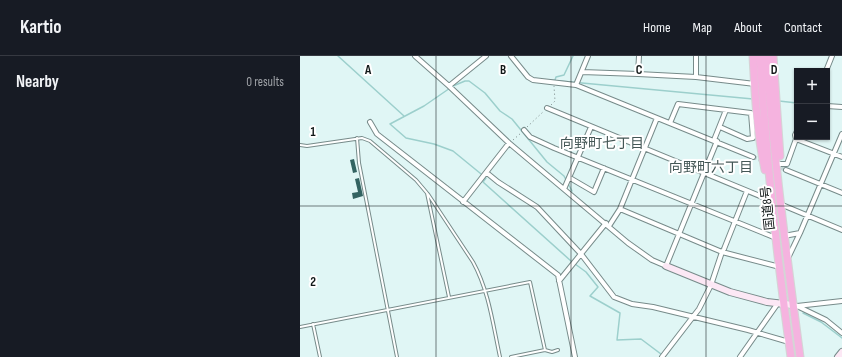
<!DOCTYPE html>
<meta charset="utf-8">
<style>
:root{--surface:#171b24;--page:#242831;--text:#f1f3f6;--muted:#9ea1a6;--line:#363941}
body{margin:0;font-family:"Sofia Sans Condensed","Noto Sans JP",sans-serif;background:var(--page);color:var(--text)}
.controls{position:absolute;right:12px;top:12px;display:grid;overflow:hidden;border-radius:0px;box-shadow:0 1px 3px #0004}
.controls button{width:36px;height:36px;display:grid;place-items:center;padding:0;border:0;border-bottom:1px solid var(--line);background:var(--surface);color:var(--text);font:20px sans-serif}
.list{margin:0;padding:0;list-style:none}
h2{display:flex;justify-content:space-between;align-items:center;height:52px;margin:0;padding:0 16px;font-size:17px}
h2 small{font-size:13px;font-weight:400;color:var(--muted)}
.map{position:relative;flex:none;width:542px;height:301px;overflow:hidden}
header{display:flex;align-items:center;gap:24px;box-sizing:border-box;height:56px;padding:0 20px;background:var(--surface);border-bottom:1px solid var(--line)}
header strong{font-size:19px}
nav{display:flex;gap:22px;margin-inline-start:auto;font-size:14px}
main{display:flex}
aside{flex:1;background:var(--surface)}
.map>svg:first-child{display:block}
</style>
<header>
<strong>Kartio</strong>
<nav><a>Home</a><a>Map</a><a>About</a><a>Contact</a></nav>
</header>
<main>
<aside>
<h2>Nearby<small>0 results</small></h2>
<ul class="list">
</ul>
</aside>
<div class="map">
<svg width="542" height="301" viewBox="0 0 542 301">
<rect width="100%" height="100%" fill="#e0f6f5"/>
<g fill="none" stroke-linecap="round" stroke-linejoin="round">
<path stroke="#9ccfcc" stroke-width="1.5" d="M38,0l66,60
M250,24l203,19
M255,24l1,-3 8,-2 9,-19
M479,45l18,2
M272,135l-8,-15 -17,-14 -35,-43 -12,-8 -15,-18 -16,-12h-4l-12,5 -29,20 -34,18 16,14 28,6 19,7 33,27 -3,4 88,79 15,11 12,15 -8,9 30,17 -3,27 24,-1 24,18
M503,257l18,9 21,16"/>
</g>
<path fill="#336361" d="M54,103l3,13 -4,1 -3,-13z
M59,122l4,18 -10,3 -1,-6 6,-1 -3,-13z"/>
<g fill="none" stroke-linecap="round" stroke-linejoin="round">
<path stroke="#c1d5d4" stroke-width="4" stroke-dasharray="4 2" stroke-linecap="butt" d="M453,101l33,13"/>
<g stroke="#778b8a" stroke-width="4">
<path id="lane" d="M57,82l2,25 38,194
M0,89l7,1 55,-8 8,3 46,39 11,13 22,104
M128,138l45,68c16,29 20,63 27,95
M13,268l7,33
M0,271l230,-45 15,68
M211,301l34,-7 7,2 6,-2"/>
</g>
<g stroke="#778b8a" stroke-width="6">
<path id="street" d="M115,0l34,30 60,57 119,100 24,17 14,6 51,-125
M211,0l17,21 5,3 43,5 177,72
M339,0l-1,18 58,3 59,7
M526,15l6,-15
M282,16l56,2
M396,21v-21
M276,29l12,-29
M149,30l37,-30
M527,50l15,1
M247,52l225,93
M70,66l7,12 181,141 17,82
M370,67l8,-19 73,9 2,25 -6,1 -27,-12
M224,74l6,7 24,11 222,90
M497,75l-2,4 1,4 46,18
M414,84l12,-30
M480,108h7l9,-25
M486,114l56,23
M187,117l11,9 39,25 44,47 33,43 18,7 21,3 95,23 41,12
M270,122l24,14 10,-24
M264,133l27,-62
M163,146l46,-59
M480,148l62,26
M320,153l102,43 58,15
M309,170l11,-17 37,-91
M484,180l16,-3 42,-99
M488,202l12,-25
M259,225l47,-58
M493,249l4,1 29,14 16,13
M497,250l45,-5
M362,301l37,-48 12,-24 11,-33 2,-3 23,-58
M440,301l38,-54"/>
</g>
<g stroke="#778b8a" stroke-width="8">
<path id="secondary" d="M366,210l64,26 37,10 26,3
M538,301l4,-5"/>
</g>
<g stroke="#d4d5d5" stroke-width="9">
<path id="highway" d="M453,0c2,38 4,76 12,114
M460,0c6,101 17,201 31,301
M467,0c6,101 20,201 33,301
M473,0l7,100"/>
</g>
<path stroke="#717f7f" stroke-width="1" stroke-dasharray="1 3" stroke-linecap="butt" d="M251,49l4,-4 -1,-15
M227,71l17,-16
M213,84l8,-7"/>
<use href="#lane" stroke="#fff" stroke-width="2"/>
<use href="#street" stroke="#fff" stroke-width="4"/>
<use href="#secondary" stroke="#fce8f5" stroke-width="6"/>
<use href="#highway" stroke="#f5b3df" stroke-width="7"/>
</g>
<path fill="none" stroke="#101717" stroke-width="1" stroke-opacity="0.55" d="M136,0v301M271,0v301M406,0v301M0,150h542"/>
<g text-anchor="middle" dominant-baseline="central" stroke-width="4" stroke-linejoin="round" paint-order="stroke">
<g font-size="13" fill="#101717" stroke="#fff">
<text transform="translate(468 152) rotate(-96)">国道8号</text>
</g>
<g font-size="14" fill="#445756" stroke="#fff">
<text x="302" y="87">向野町七丁目</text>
<text x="411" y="111">向野町六丁目</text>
</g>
</g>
<g font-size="13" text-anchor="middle" font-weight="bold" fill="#101717" stroke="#fff" stroke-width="4" stroke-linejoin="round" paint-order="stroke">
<text x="68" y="18">A</text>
<text x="203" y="18">B</text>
<text x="339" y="18">C</text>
<text x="474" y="18">D</text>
<text x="13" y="80">1</text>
<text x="13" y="230">2</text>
</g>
</svg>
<div class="controls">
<button>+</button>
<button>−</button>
</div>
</div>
</main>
